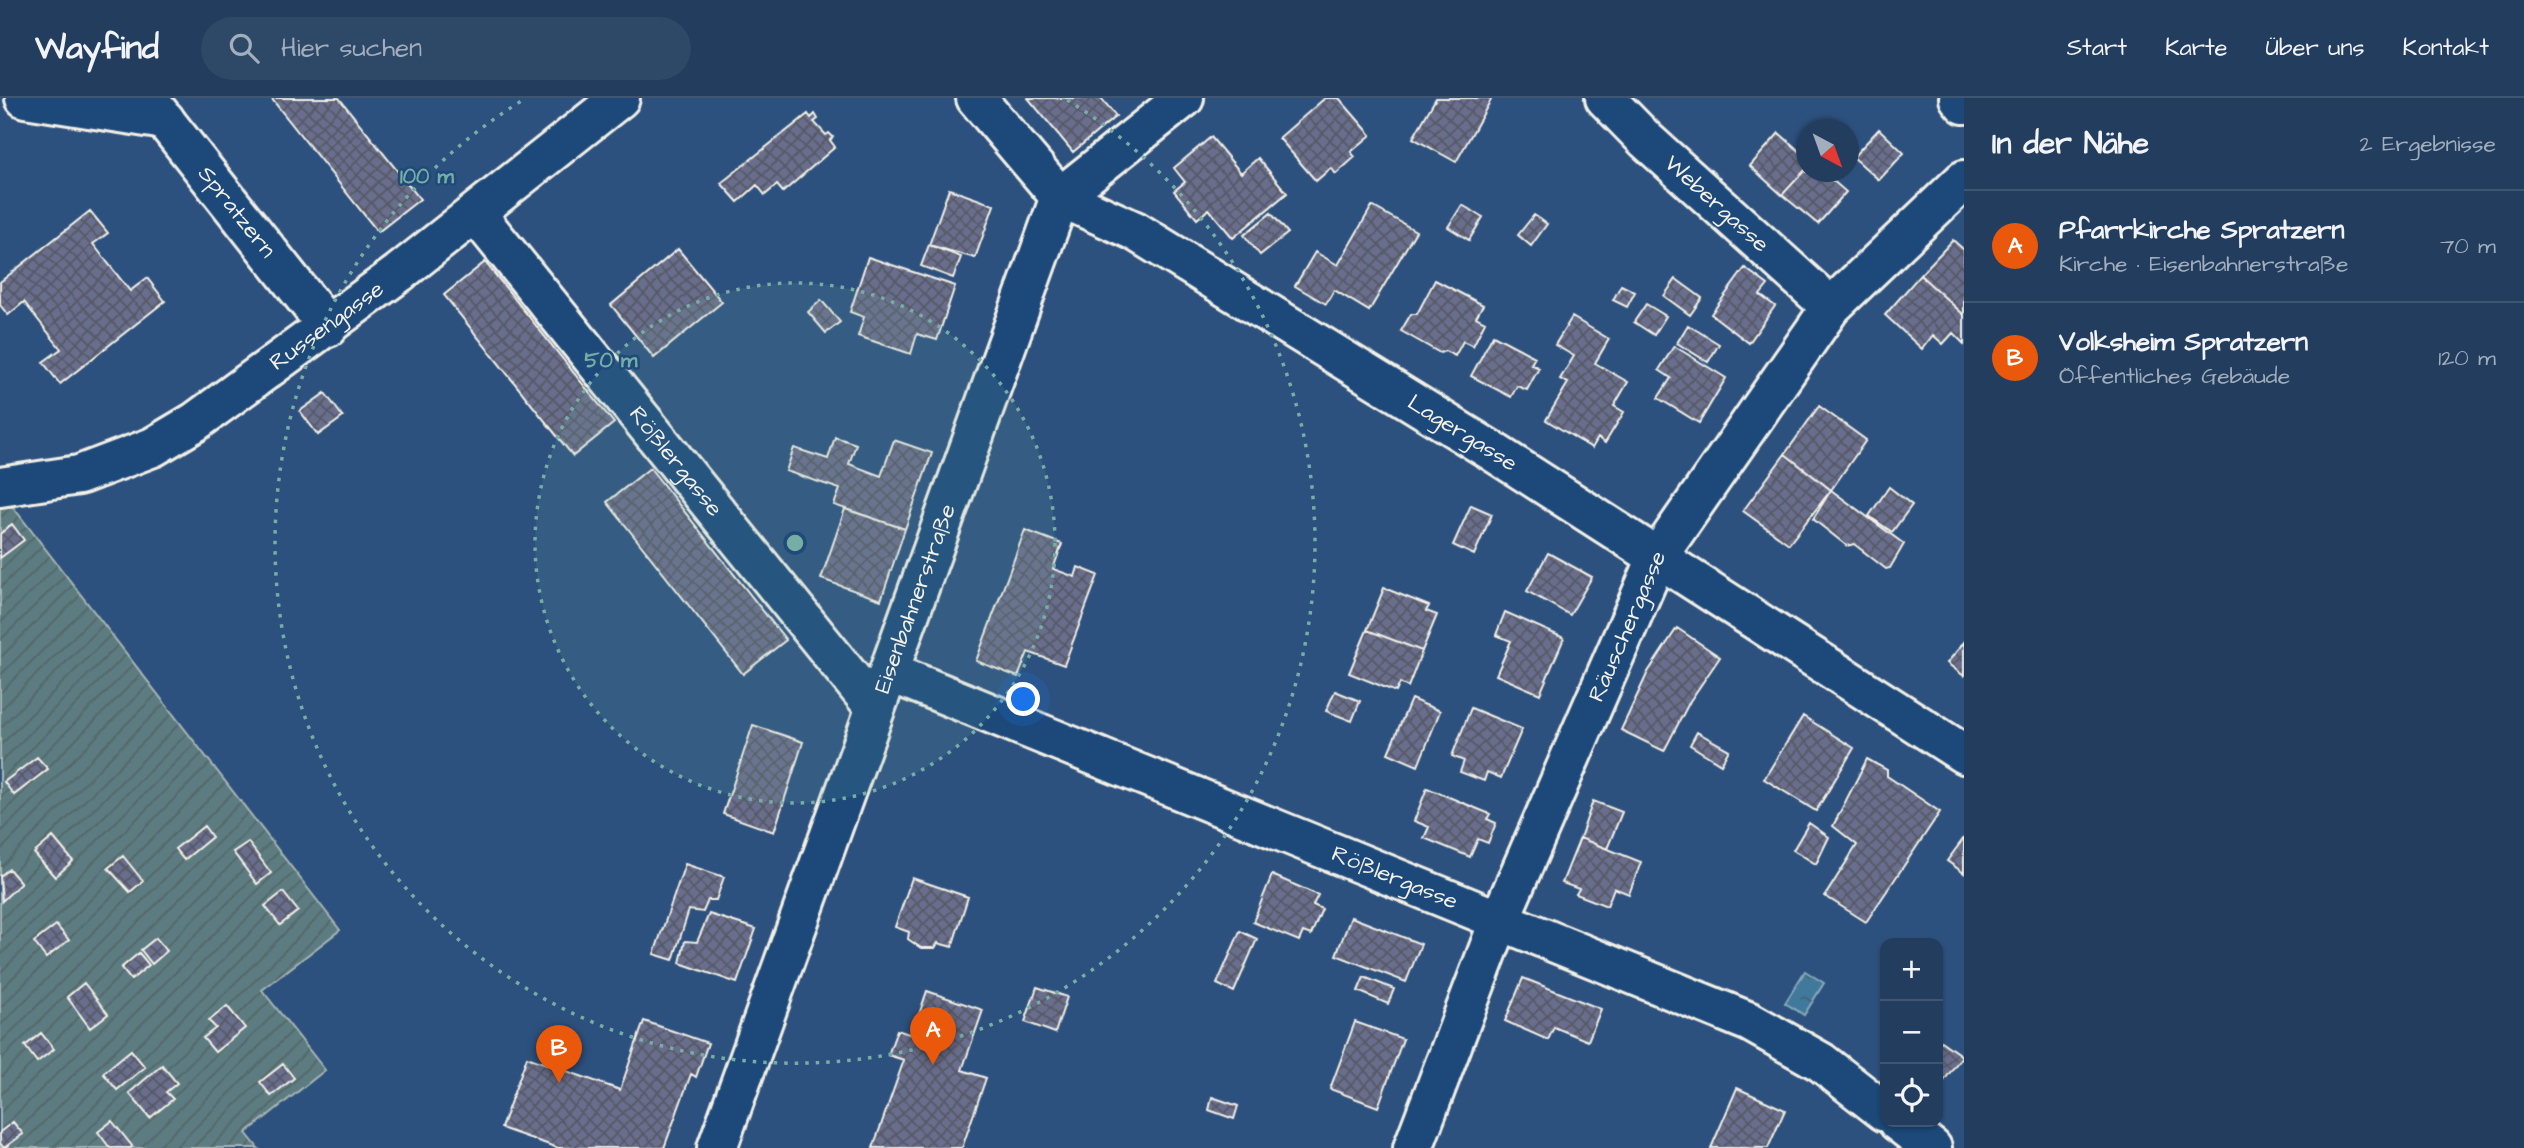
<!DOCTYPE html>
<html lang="de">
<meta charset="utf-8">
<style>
:root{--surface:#223d5e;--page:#2e4867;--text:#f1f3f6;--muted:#a2aebc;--line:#3f5673;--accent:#ea580c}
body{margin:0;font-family:"Architects Daughter",sans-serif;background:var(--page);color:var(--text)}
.controls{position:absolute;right:21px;bottom:21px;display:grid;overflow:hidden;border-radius:14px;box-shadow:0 2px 5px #0004}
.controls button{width:63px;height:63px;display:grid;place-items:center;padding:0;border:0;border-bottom:2px solid var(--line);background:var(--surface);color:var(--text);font:35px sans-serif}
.compass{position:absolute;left:1796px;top:21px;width:63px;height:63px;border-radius:50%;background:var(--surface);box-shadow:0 2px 5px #0004;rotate:139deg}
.you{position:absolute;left:1024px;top:602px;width:24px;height:24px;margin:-18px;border:5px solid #fff;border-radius:50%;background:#1a73e8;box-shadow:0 0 0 10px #1a73e833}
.badge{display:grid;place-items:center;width:46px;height:46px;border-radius:50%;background:var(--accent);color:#fff;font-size:23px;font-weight:700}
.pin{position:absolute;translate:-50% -58px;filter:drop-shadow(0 2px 4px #0008)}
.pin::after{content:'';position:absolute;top:37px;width:24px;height:21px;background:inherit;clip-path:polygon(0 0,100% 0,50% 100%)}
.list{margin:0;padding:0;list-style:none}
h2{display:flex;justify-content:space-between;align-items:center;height:91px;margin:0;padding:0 28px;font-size:30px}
h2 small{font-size:23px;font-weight:400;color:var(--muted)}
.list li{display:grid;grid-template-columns:46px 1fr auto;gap:21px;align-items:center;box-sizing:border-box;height:112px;padding:0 28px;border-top:2px solid var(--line)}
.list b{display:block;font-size:26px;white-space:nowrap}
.list p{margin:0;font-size:23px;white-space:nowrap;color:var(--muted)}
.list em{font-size:23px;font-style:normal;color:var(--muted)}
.icon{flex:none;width:38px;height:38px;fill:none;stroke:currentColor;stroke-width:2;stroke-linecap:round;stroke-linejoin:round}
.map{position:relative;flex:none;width:1964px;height:1050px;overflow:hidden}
header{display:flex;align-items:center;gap:42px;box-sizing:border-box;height:98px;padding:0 35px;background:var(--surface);border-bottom:2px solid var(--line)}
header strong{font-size:33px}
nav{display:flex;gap:38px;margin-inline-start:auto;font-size:24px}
.search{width:490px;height:63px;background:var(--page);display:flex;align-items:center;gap:18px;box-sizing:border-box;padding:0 24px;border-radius:38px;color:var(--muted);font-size:26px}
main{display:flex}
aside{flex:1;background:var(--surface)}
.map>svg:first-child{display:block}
</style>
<header>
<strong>Wayfind</strong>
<div class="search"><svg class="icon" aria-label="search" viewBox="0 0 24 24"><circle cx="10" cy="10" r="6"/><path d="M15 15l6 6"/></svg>Hier suchen</div>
<nav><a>Start</a><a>Karte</a><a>Über uns</a><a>Kontakt</a></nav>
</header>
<main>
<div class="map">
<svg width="1964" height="1050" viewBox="0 0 1964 1050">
<defs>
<pattern id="garden-furrows" width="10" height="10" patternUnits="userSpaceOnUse" patternTransform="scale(1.75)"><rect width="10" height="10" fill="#5b7c81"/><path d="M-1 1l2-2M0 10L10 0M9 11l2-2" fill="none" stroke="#536566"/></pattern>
<pattern id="water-ripples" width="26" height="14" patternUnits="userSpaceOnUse" patternTransform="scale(1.75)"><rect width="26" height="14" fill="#41799b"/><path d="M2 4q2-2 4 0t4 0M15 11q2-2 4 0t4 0" fill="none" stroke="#456070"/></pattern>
<pattern id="building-cross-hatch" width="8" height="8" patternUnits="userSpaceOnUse" patternTransform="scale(1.75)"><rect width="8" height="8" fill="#676e8c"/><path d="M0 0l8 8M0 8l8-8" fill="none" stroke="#565966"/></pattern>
</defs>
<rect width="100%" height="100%" fill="#2d517e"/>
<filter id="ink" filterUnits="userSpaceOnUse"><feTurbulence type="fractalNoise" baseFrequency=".0143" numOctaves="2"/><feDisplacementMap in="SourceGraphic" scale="14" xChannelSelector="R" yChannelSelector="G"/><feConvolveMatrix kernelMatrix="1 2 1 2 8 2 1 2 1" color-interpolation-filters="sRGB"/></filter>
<g filter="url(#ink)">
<path fill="url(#garden-furrows)" stroke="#a8b6b4" stroke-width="2" d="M0,409h13l327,423 -78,60 63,80 -79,63 12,15h-258z"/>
<path fill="url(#water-ripples)" stroke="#89a9ba" stroke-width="2" d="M1805,873l19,12 -20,32 -19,-12z"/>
<path fill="url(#building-cross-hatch)" stroke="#f4f1e8" stroke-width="2" d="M271,0h68l81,101 -42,33z
M1028,0h73l15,18 -43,36z
M1325,0h14l32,37 -20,17 4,5 -19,17 -5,-6 -15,13 -37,-43z
M1436,0h56l-36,64 -43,-24z
M808,16l3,4 4,-4 3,5 -4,3 12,13 3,-2 4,4 -3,3 5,7 -52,45 -6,-7 -12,10 -8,-10 -19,17 -17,-19z
M1879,31l25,24 -25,27 -26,-23z
M1779,35l27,24v12l-24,26 -32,-29z
M1211,39l30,36 17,-15 29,35 -54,45 -24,-29 -12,10 -23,-28 11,-9 -11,-14z
M1806,71v3h17l23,20 -28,32 -36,-29z
M949,91l45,16 -19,53 -46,-13z
M1462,107l21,12 -14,23 -21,-13z
M1372,108l44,25 -47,80 -35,-21 -8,14 -31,-18 20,-34 23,13z
M90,113l18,22 -15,11 37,47 17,-13 18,23 -105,83 -17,-22 18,-13 -37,-47 -16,13 -8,-10v-23z
M1271,115l17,20 -28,22 -16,-20z
M1534,117l13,9 -16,22 -13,-11z
M1953,142l11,10v65l-44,-40z
M929,147l32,12 -8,21 -32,-12z
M678,151l44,53 -68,56 -43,-53z
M868,159l87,29 -18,54 -20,-6 -6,20 -53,-18 6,-19 -14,-5z
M485,164l129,161 -41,33 -129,-161z
M1745,170l23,17 -8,10 15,11 -26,37 -38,-29z
M1920,177l44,40v29l-11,-11 -10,11 -10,-9 -11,14 -37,-34z
M1676,181l26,19 -12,17 -26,-19z
M1435,182l48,25 -7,12 9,5 -12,24 -10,-5 -8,15 -10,-5 -5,2 -39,-22 10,-17h6z
M1621,187l14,7 -8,15 -14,-7z
M821,202l19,22 -14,11 -18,-21z
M1646,206l20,12 -12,19 -20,-13z
M1572,219l37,22 -14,24 33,19 -14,24 10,6 -19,31 -7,-5 -6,10 -46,-28 22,-37 -8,-4 14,-23 -19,-11z
M1688,227l31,19 -11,18 -31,-19z
M1493,237l42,22 -4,7 8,4 -12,22 -10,-4 -6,11 -40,-21z
M1674,248l52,32 -27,45 -41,-25 13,-20 -12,-8z
M325,295l18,24 -25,18 -18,-24z
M1819,308l47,34 -35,50 -46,-36z
M835,339l21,7 -7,20 32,12 13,-36 38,13 -27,76 -71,-24 6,-16 -54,-18 8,-23 34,11z
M1785,356l46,36 -42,54 -46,-33z
M650,370l136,172 -43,34 -136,-172z
M1889,389l23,18 -20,27 -23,-16z
M1831,392l73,54 -14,24 -4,1 -32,-25 -7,2 -34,-27z
M1471,407l21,9 -18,41 -21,-10z
M845,411l60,20 -24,71 -60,-21z
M12,426l12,16 -24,18v-24z
M1025,432l37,14 -9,25 22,8 3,-10 20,8 -34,90 -36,-13 -10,25 -42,-16z
M1548,455l44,24 -22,38 -43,-24z
M1384,490l45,18 -3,5 11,4 -15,36 -55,-21z
M1505,514l59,26 -24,56 -44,-19 15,-34 -15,-6z
M1677,530l43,29 -30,44 -26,50 -43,-21 27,-58z
M1367,532l55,21 -14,36 -8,-4 -4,9 -47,-19z
M1964,544v34l-17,-13z
M1335,593l25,10 -8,20 -26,-10z
M1411,601l29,12 -22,55 -30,-13z
M1471,610l51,21 -21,49 -14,-6 -3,9 -24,-9 4,-11 -12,-5z
M1803,618l51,32 -38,63 -52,-32z
M753,627l50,17 -29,90 -51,-18z
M1697,634l32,18 -8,14 -31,-19z
M37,659l11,12 -34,26 -10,-13z
M1867,661l20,11v6l53,36 -74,110 -41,-26 32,-51 -24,-19z
M1427,690l63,26 -3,5 9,4 -8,20 -10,-4 -8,18 -46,-19 5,-11 -15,-6z
M1593,703l29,11 -15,37 -27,-11z
M1809,725l20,14 -13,27 -23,-14z
M204,728l8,11 -28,23 -9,-11z
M53,739l20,24 -18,16 -21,-24z
M1580,740l61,24 -12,32 -15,-6 -7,18 -31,-12 3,-5 -17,-6z
M1964,740v35l-17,-12z
M248,744l23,31 -14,11 -24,-32z
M123,758l20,25 -13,11 -22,-24z
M685,766l39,13 -8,23h-8l-5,12 -14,-2 -16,50 -19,-6z
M9,771l12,14 -19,18 -2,-25z
M1272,777l46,20 -5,10 9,4 -11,26 -8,-3 -4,9 -46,-19z
M912,780l56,19 -16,50 -14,-4 -3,5h-14l-13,-9 1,-7 -14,-5z
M283,794l15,19 -18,14 -15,-19z
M709,816l47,15 -19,54 -57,-20 5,-22 12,1z
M1351,819l70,27 -15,38 -70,-27z
M56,827l13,15 -23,18 -12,-16z
M1240,833l17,8 -23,53 -17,-8z
M156,840l11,13 -15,13 -11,-14z
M139,855l10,12 -18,15 -10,-12z
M1364,879l30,12 -6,15 -30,-13z
M1523,880l78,31 -13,32 -34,-14 -6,13 -43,-19z
M84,885l24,31 -18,14 -23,-31z
M1037,889l30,10 -12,36 -30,-11z
M927,893l56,19 -21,60 24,8 -24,70h-89l31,-88 -16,-5 9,-25 15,5z
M227,908l18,22 -30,24 -12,-14 13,-10 -7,-7z
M644,923l64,22 -12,34 -5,-3 -27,74h-106l-57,-20 26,-71 93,33z
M1355,924l48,17 -25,68 -48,-18z
M41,935l13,16 -17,13 -12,-16z
M1938,941l24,17 -24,33z
M131,952l14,17 -28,23 -14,-17z
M283,966l11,14 -23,18 -11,-14z
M162,967l15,18 -11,9 7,7 -23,19 -21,-25z
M1737,990l48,22 -17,38h-57z
M1212,999l26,9 -4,13 -25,-9z
M112,1023l20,25 -1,2h-21l-12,-16z
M13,1024l10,12 -19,14 -4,-5v-11z"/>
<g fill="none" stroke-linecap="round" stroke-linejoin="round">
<g stroke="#f4f1e8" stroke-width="44">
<g id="minor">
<path d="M25,0l140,22"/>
<path id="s1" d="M147,0l181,229"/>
<path id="s2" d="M976,0l84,99 75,34 357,220 472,303"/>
<path id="s3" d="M1605,0l41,42 185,167"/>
<path d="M1959,0l5,6"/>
<path id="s4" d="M476,116l399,494"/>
<path id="s5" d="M0,389l79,-12 74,-28 42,-25 204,-149 221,-175"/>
<path id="s6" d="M889,574l861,350 71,40 64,50"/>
<path d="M1898,1024l34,26"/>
<path id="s7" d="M717,1050l343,-951 124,-99"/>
<path id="s8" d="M1413,1050l87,-229 158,-363 173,-249 133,-127"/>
</g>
</g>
<use href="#minor" stroke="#1f4a7a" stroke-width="38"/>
</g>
</g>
<circle cx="795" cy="445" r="260" fill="#76ada5" fill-opacity=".12"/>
<g fill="none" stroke="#76ada5" stroke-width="3.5" stroke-dasharray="3.5 7">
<circle cx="795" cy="445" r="260"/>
<path d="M1067 2A520 520 0 1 1 523 2"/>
</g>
<g text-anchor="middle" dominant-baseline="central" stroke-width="5" stroke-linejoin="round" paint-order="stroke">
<g font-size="23" fill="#f4f1e8" stroke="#1f4a7a">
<text stroke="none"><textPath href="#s3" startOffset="154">Webergasse</textPath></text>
<text stroke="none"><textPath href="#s1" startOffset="145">Spratzern</textPath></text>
<text stroke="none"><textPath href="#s5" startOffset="371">Russengasse</textPath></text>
<text stroke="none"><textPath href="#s2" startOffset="597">Lagergasse</textPath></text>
<text stroke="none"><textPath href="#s4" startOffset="318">Rößlergasse</textPath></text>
<text stroke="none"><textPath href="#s7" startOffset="584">Eisenbahnerstraße</textPath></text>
<text stroke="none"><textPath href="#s8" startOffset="564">Räuschergasse</textPath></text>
<text stroke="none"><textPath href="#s6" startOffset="546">Rößlergasse</textPath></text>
</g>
</g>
<circle cx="795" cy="445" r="10" fill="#76ada5" stroke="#1f4a7a" stroke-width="3.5"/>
<g font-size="21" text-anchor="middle" font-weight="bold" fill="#76ada5" stroke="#1f4a7a" stroke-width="5" stroke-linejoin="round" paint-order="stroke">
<text x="427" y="85">100 m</text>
<text x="611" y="269">50 m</text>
</g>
</svg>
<div class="controls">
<button>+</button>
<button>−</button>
<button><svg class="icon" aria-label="locate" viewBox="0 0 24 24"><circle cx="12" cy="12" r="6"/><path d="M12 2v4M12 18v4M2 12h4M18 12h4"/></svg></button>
</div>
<svg class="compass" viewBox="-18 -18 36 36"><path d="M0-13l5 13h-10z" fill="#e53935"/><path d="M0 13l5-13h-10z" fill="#a2aebc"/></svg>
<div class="you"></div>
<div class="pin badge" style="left:933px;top:967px">A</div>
<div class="pin badge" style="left:559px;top:985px">B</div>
</div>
<aside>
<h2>In der Nähe<small>2 Ergebnisse</small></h2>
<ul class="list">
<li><span class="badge">A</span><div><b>Pfarrkirche Spratzern</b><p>Kirche · Eisenbahnerstraße</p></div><em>70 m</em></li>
<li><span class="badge">B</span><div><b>Volksheim Spratzern</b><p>Öffentliches Gebäude</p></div><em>120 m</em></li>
</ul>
</aside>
</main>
